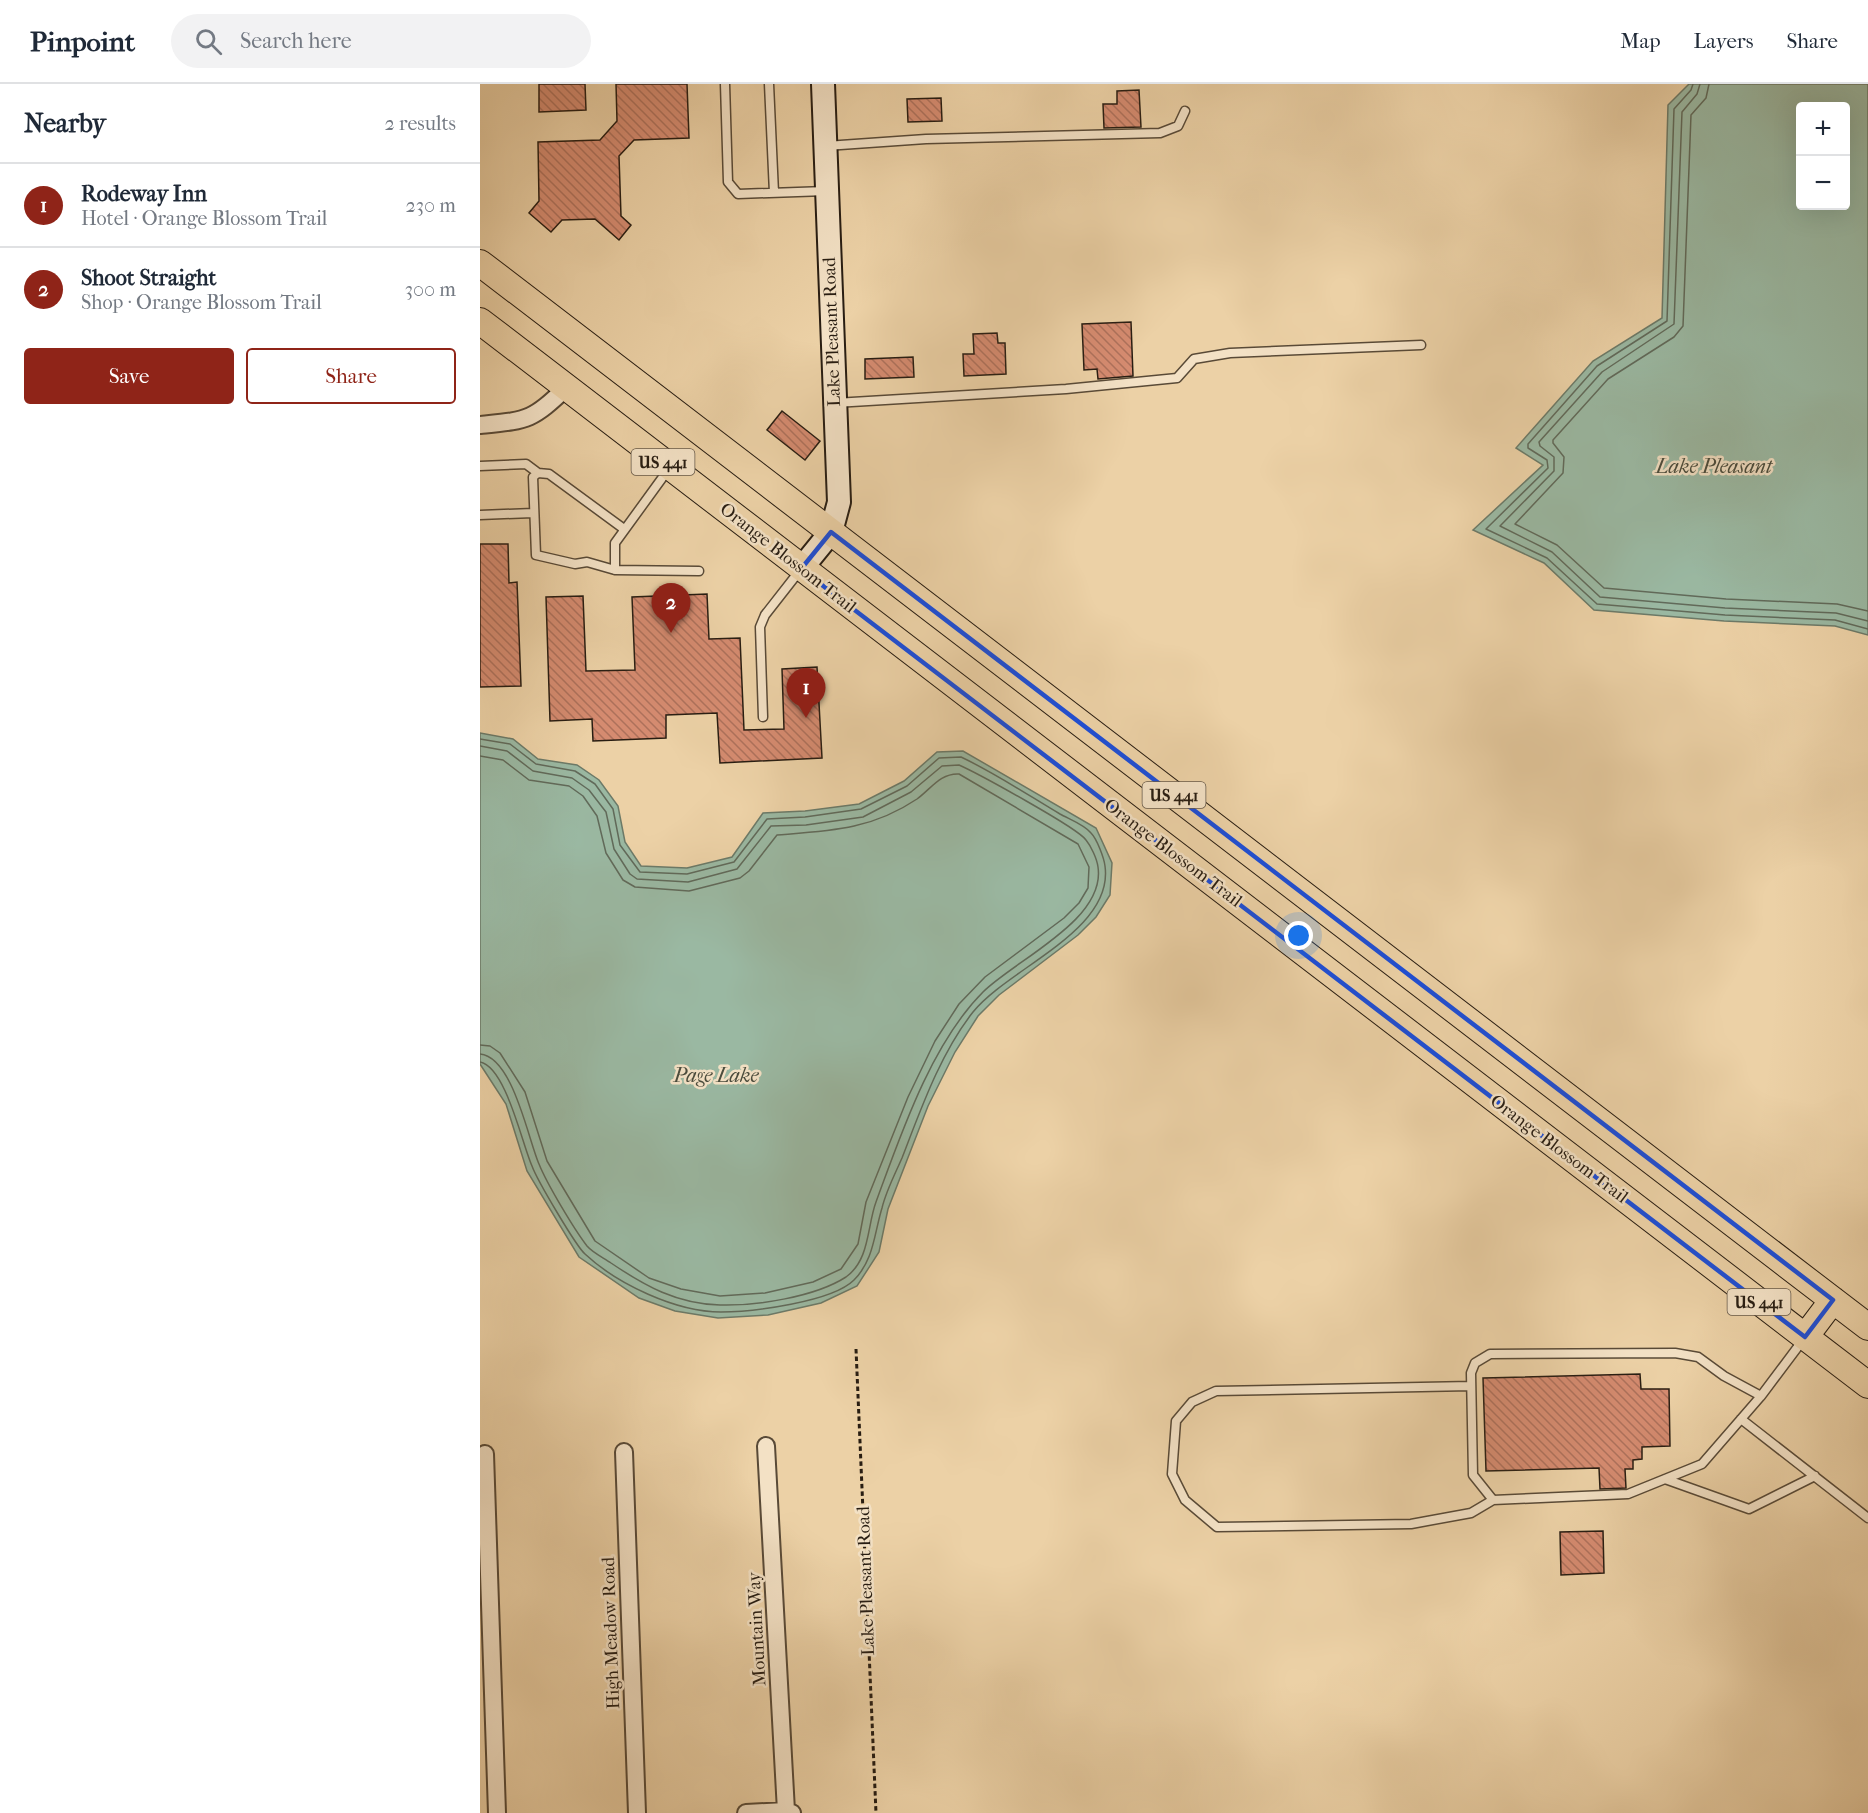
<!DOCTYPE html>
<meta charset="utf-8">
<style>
:root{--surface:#fff;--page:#f2f2f3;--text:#1f2937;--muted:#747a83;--line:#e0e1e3;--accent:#8f2418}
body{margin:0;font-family:"IM FELL French Canon",serif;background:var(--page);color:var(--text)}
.controls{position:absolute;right:18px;top:18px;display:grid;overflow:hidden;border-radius:6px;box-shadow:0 6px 24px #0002}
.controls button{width:54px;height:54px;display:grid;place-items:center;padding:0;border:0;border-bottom:2px solid var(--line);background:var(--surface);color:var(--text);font:30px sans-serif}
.you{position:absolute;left:819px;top:852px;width:21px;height:21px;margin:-15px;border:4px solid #fff;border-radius:50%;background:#1a73e8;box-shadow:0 0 0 9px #1a73e833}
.badge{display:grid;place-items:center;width:39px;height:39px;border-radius:50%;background:var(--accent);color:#fff;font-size:20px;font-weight:700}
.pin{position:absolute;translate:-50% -50px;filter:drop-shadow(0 2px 3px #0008)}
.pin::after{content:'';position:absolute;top:32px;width:21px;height:18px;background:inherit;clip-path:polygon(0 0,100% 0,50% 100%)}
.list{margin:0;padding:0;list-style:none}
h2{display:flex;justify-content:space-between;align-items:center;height:78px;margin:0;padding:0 24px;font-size:26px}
h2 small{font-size:20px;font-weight:400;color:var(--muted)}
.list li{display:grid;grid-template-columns:39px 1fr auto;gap:18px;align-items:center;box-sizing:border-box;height:84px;padding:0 24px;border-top:2px solid var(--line)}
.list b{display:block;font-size:22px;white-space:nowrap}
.list p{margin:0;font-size:20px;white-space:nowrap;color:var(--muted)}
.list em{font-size:20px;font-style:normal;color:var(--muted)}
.actions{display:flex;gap:12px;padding:18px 24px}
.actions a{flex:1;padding:14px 0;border:2px solid var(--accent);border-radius:6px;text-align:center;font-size:21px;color:var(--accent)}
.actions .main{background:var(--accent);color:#fff}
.icon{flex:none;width:33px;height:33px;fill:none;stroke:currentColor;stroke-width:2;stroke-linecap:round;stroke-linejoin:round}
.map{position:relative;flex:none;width:1388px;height:1729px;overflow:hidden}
header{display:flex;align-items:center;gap:36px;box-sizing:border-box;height:84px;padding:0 30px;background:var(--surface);border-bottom:2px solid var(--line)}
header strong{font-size:28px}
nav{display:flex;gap:33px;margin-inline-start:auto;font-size:21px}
.search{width:420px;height:54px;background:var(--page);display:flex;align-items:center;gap:15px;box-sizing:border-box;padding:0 21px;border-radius:33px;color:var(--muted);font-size:22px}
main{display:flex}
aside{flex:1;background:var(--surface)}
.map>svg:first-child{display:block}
</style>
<header>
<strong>Pinpoint</strong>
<div class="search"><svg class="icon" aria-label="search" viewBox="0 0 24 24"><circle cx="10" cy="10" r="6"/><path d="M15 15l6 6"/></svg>Search here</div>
<nav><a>Map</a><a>Layers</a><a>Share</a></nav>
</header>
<main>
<aside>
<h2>Nearby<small>2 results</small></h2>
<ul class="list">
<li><span class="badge">1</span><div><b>Rodeway Inn</b><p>Hotel · Orange Blossom Trail</p></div><em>230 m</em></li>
<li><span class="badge">2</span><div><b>Shoot Straight</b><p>Shop · Orange Blossom Trail</p></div><em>300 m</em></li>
</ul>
<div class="actions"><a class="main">Save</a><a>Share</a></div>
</aside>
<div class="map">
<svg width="1388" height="1729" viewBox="0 0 1388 1729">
<defs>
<pattern id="building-back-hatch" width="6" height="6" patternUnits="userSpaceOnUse" patternTransform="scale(1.5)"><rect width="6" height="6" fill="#d58b70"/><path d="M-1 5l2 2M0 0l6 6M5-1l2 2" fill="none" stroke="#ad715b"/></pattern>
</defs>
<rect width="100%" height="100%" fill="#ecd1a6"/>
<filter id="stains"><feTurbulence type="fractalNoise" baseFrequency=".00333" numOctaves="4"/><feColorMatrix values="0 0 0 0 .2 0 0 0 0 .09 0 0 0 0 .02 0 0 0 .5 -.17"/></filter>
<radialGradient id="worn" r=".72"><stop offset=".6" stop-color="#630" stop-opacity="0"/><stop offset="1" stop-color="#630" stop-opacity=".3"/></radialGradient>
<path fill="#9ab8a2" stroke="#6c7a68" stroke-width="1.5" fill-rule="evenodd" d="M1209,0h179v551l-33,-9 -111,-5 -130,-11 -50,-47 -71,-33 70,-65 -27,-17 77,-87 69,-43 6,-213zM1366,22v100h-46v-100z
M0,649l33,6 25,20 39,6 22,15 19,26 7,36 16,24 46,2 45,-11 31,-44 42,-2 54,-7 45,-23 33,-29 26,-1 133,77 16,35 -2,32 -14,22 -18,18 -79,60 -21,21 -23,36 -27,54 -40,103 -9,43 -22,34 -36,17 -53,12 -50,3 -43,-7 -36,-13 -60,-41 -52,-86 -21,-67 -26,-40z"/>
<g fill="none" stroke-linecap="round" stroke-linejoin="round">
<path stroke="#616a5a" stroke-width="1.5" d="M1213,0l-2,6 -17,19 -7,212 -70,45 -69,78v4l19,12 1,8 -62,61 61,29 50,46 128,11 110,5 33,9
M1220,0l-3,10 -15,18 -8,212 -72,48 -63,70 1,4 14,11v14l-54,55 52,26 48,45 125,11 111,5 32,8
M1229,0l-3,14 -15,17 -8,211 -9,11 -66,42 -55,61v3l11,14 -1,16 -48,51 42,21 47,43 122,11 111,5 31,7
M0,655l30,5 26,20 39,7 20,13 18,25 7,36 20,27 47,2 47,-12 33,-43 38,-2 56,-8 46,-23 32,-28 22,-1c34,16 67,38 99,57 9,5 25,11 31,19 6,6 13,25 14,33 9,65 -97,102 -132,146 -33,42 -52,97 -71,146 -7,16 -16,33 -20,50 -8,26 -8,52 -28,72 -22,22 -102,32 -133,32 -45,0 -104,-28 -136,-58 -9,-8 -48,-74 -53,-88 -10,-22 -26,-99 -52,-104
M0,662l27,5 26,20 39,7 17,12 17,22 8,37 16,25 7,5 51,3 49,-13 34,-43 35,-1 57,-8 48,-25 31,-26 17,-1c18,8 119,63 127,75 5,6 11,19 12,27 8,53 -83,93 -115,125 -52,52 -82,142 -107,210 -9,24 -6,58 -30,75 -31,20 -90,29 -126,28 -43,-1 -75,-19 -109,-42 -7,-5 -18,-10 -24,-17 -13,-17 -40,-62 -48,-82 -11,-25 -26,-107 -59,-110
M0,672l23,4 26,20 40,6 14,10 14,20 9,37 17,27 12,7 54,4 51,-13 9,-7 28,-36c52,-4 94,-5 140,-36 14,-10 23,-26 42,-25l119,70 11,23 -1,21 -9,15 -15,15 -79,59 -26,27 -24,37 -27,56 -42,105 -8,42 -17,25 -28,13 -48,11 -45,3 -39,-7 -32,-11 -54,-37 -48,-80 -22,-69 -25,-39 -10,-7 -10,-1"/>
</g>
<path fill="url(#building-back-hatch)" stroke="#281d12" stroke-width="1.5" d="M59,0h46l1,26 -47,2z
M136,0h71l2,54 -55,2 -15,16 2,60 10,9 -12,15 -24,-21 -33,1 -11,12 -22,-19 10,-12 -1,-59 62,-2 17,-19z
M659,6l2,37 -37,1 -1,-24h14v-13z
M461,14l1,23 -34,1 -1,-23z
M651,238l2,54 -35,3 -1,-10 -13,1 -2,-46z
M517,249l1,10h7l1,31 -42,2 -1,-22h11l-1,-20z
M433,273l1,20 -49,2v-20z
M302,327l38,30 -15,19 -38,-30z
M0,460h28l1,39 8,-1 4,104 -41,1z
M227,510l2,45 31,-1 4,92 40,-1 -2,-60 35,-2 5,91 -102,5 -3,-50 -51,2v23l-73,3 -1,-22 -42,2 -4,-124 37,-1 3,75 49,-1 -3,-73z
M1160,1290l1,15h28l1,57 -28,1v12l-9,1v9h-8l1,19 -26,1 -1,-21 -113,3 -3,-93z
M1123,1447l1,42 -43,2 -1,-43z"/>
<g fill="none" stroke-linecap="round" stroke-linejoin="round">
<g stroke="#594a37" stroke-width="11">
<path id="lane" d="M245,0l3,98 10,12 88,-3
M289,0l5,109
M346,62l100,-7 234,-6 18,-7 7,-15
M355,319l231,-14 111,-11 17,-19 36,-6 191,-8
M0,382l46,-2 12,9
M188,386l-53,73v27l84,1
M0,431l53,-2
M135,486l-28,-8 -12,2 -39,-9 -3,-78 5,-4 11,1 75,55
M283,633l-3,-90 5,-12 36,-46
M991,1302l-255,5 -24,11 -16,19 -4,53 13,26 32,27 194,-3 60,-11 22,-13
M1281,1312l-37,-20 -26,-19 -23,-4 -185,1 -15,9 -4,10 2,102 20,25 135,-6 74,-30 59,-68 42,-56
M1261,1335l127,99
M1185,1395l84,30 66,-33"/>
</g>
<g stroke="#594a37" stroke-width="20">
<path id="street" d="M0,341c49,-5 51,-4 87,-38
M286,1362l20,365
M144,1368l13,361
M5,1370l12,359
M266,1729l40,-2 6,2"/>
</g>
<g stroke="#281d12" stroke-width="26">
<path id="secondary" d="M321,485l30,-37 8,-30 -16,-418"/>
</g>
<g stroke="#281d12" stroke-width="28">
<path id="primary" d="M0,179l1388,1064
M0,237l1388,1064
M1325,1253l28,-37"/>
</g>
<path stroke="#281d12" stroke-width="3" stroke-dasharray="4.5 3" stroke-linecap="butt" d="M376,1265l20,464"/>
<use href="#lane" stroke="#f3e1c5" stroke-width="8"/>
<use href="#street" stroke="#f3e1c5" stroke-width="16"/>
<use href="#secondary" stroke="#f3e1c5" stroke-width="22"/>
<use href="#primary" stroke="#ecd1a6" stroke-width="26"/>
</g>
<path fill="none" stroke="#1d4ed8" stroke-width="4.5" stroke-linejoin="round" d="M351,448l1002,768 -28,37 -1004,-768z"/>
<g text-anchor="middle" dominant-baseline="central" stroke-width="5" stroke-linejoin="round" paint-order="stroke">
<g fill="#f3e1c5" stroke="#655848" stroke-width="1.5">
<rect x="151.5" y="365" width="63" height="26" rx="4.5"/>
<rect x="662.5" y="698" width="63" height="26" rx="4.5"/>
<rect x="1247.5" y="1205" width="63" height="26" rx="4.5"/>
</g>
<g font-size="16" font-weight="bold" fill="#281d12">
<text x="183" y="378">US 441</text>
<text x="694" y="711">US 441</text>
<text x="1279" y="1218">US 441</text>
</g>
<g font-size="18" fill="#281d12" stroke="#f3e1c5">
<text transform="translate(352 248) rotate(-92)">Lake Pleasant Road</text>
<text transform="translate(308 474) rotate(38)">Orange Blossom Trail</text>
<text transform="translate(693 769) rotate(37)">Orange Blossom Trail</text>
<text transform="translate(1079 1065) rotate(37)">Orange Blossom Trail</text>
<text transform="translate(386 1497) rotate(-92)">Lake Pleasant Road</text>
<text transform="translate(277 1545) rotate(-93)">Mountain Way</text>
<text transform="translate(131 1549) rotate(-92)">High Meadow Road</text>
</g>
<g font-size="20" font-style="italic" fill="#4a4c3d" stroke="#f3e1c5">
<text x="1234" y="382">Lake Pleasant</text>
<text x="236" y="991">Page Lake</text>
</g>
</g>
<rect width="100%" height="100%" filter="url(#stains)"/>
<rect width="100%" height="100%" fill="url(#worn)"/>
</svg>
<div class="controls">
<button>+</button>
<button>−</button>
</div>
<div class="you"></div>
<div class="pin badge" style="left:326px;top:634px">1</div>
<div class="pin badge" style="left:191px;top:549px">2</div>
</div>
</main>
